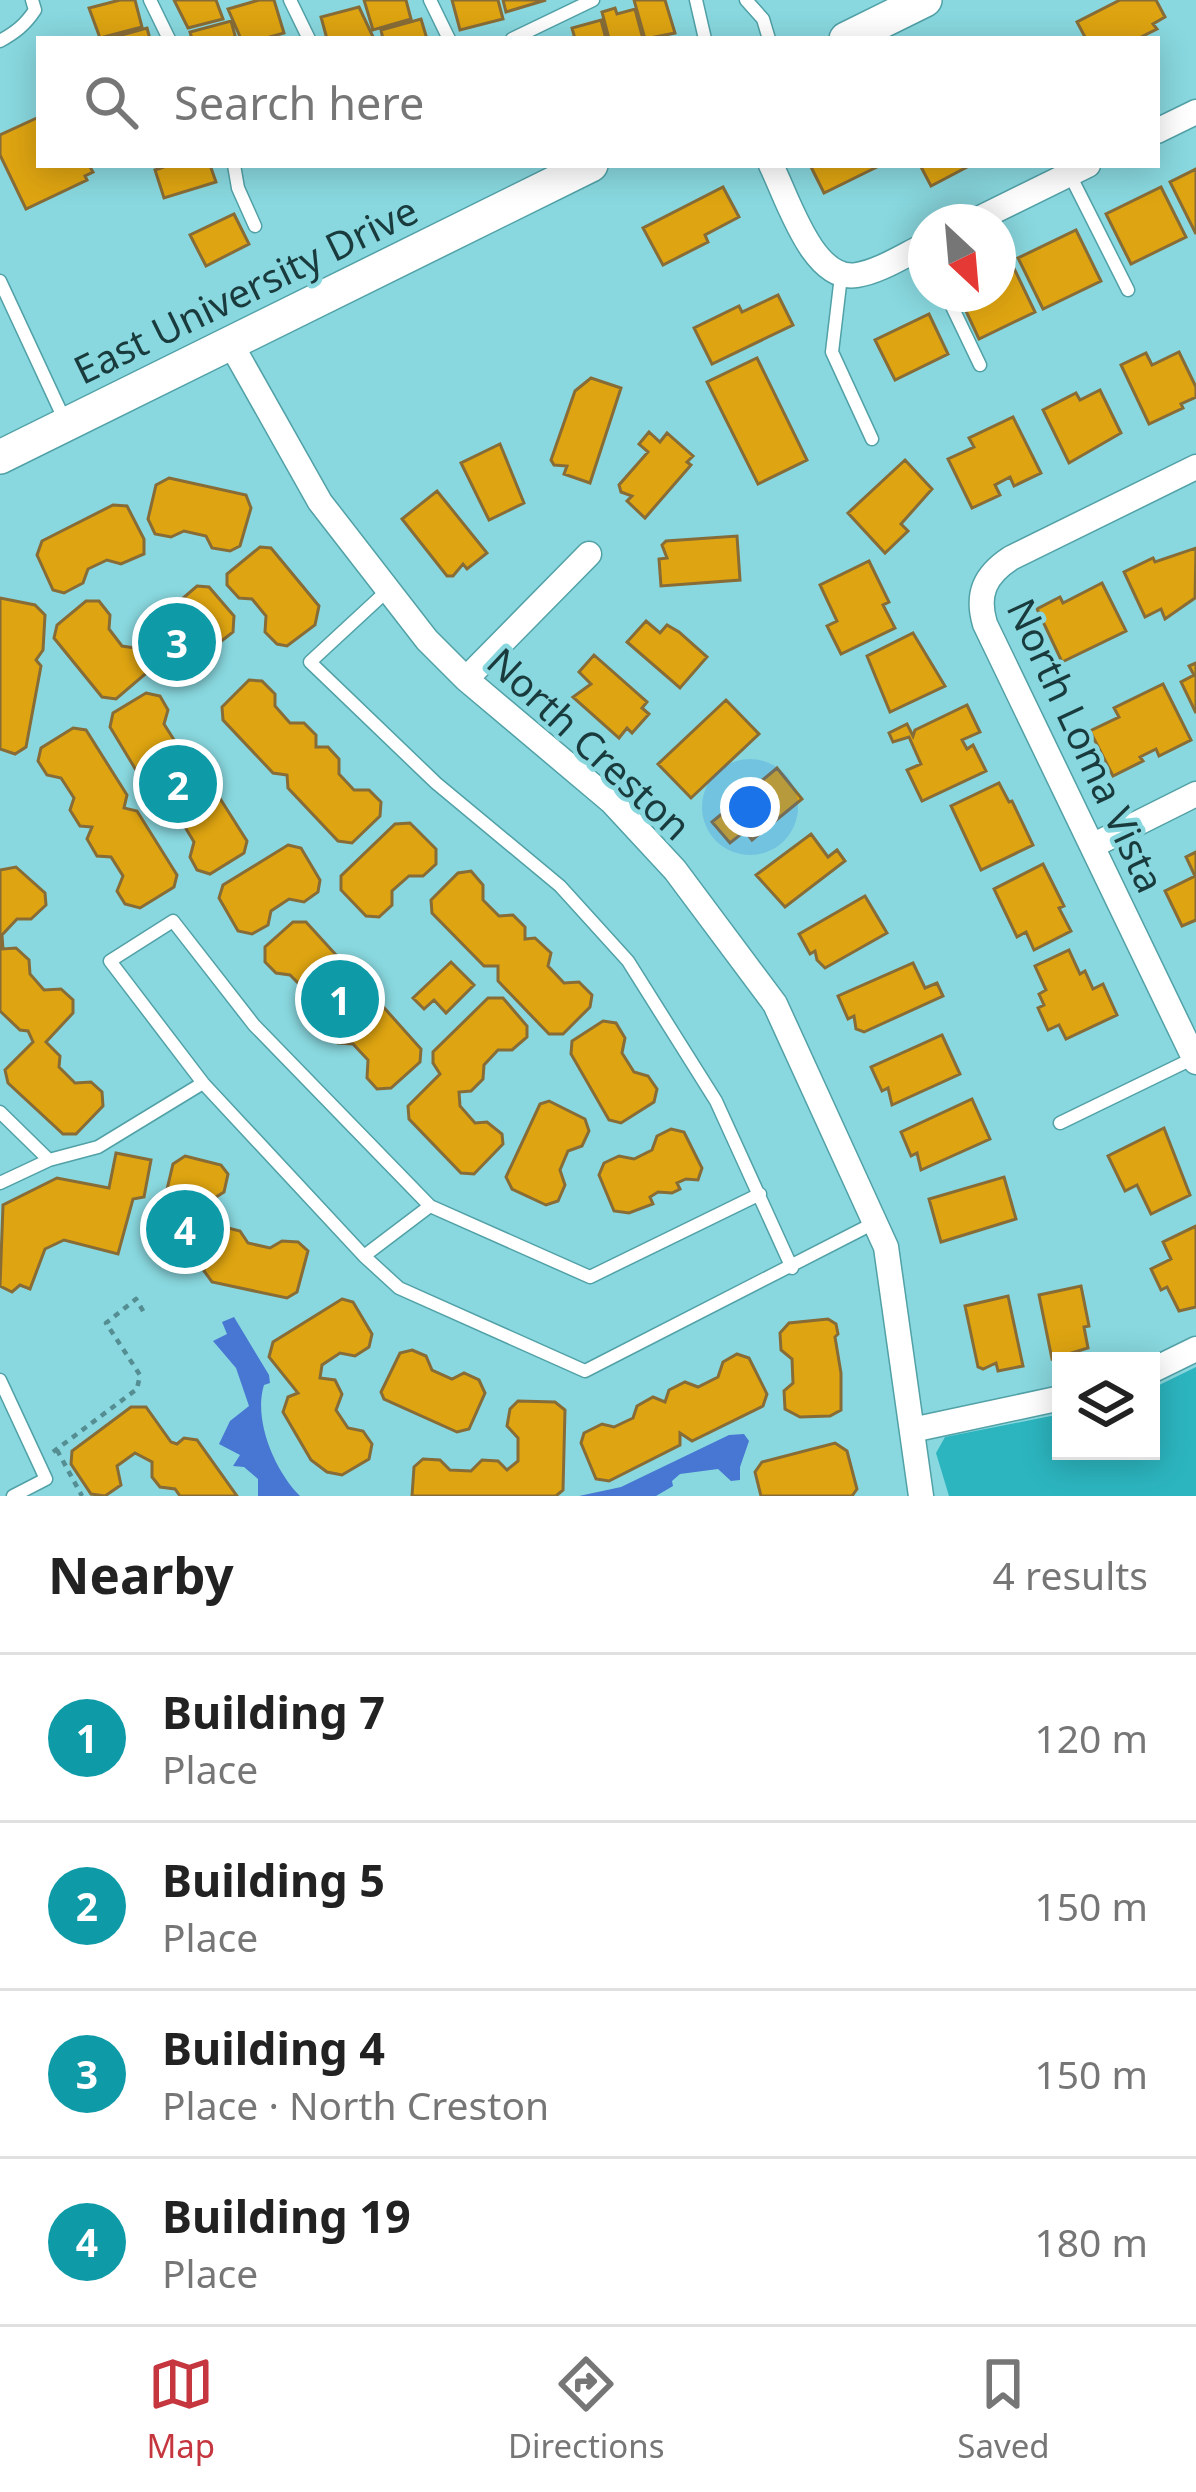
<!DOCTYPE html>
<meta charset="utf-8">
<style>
:root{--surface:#fff;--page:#f2f2f2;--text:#222;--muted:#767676;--line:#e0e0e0;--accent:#c5363e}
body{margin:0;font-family:"Noto Sans",sans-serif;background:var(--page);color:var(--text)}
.controls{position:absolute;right:36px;bottom:36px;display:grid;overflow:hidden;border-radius:0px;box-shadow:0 6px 30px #0003}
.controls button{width:108px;height:108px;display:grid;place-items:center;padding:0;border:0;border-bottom:3px solid var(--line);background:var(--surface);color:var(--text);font:60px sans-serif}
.compass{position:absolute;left:908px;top:204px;width:108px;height:108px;border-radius:50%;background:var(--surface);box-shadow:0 6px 30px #0003;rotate:154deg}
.you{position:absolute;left:750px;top:807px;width:42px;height:42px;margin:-30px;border:9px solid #fff;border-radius:50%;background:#1a73e8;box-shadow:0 0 0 18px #1a73e833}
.badge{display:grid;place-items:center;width:78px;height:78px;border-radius:50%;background:var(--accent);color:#fff;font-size:39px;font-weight:700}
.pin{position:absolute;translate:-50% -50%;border:6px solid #fff;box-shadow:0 3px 12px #0006}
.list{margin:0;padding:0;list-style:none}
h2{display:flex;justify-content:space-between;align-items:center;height:156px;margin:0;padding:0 48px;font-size:51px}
h2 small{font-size:39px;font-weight:400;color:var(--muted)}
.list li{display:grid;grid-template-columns:78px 1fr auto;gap:36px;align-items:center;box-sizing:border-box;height:168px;padding:0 48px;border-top:3px solid var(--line)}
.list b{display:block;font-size:45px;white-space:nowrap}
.list p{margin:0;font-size:39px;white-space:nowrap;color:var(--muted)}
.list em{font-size:39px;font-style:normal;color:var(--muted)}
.icon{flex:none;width:66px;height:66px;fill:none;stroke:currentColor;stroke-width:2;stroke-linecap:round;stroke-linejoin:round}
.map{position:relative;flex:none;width:1196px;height:1496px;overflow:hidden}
.search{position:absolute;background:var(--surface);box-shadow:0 6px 30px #0003;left:36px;right:36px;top:36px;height:132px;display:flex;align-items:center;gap:30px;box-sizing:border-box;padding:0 42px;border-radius:0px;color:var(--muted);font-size:45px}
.sheet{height:828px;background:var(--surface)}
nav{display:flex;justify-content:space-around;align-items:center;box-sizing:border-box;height:168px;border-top:3px solid var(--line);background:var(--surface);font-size:33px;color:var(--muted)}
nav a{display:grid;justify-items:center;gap:6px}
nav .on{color:var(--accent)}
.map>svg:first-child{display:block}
</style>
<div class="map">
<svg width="1196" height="1496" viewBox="0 0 1196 1496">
<rect width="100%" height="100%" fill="#89d8df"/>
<path fill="#2cb5bf" d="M1196,1367v129h-247l-13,-43 9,-16 116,-23v37h90v-62z"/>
<path fill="#4776d3" d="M234,1317l35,58 1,8 -6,2c-11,35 11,86 36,111h-42v-17l-14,-12 -11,-1 7,-11 -21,-11 11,-23 19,-15 -13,-38 -23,-27 14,-7 -5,-12z
M744,1434l5,7 -9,26v13l-9,1 -13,-12 -38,5 -8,7 1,5 -17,10h-77l42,-9 108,-52z"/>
<path fill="#dea411" stroke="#876c37" stroke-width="3" d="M120,0h15l7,27 -42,11 -11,-30z
M174,0h42l7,19 -35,9z
M259,0h15l10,33 -21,6h-22l-13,-30z
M364,0h42l5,19 -38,11z
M452,0h46l5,19 -43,11z
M503,0h43l-40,12z
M634,0h31l10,33 -30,6z
M1120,0h36l9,17 -12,7 4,5 -20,10h-51l-9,-17z
M359,7l15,32h-47l-6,-22z
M615,8l2,6 18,-5 8,30h-34l-7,-27z
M421,19l6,20h-44l-2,-9z
M601,20l5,19h-31l-3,-11z
M231,21l5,18h-44l-2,-7z
M147,28l3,11h-43z
M39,117v48h50l4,7 -8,4 2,4 -61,29 -26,-54v-20z
M169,165h41l6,17 -52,16 -9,-28z
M810,165h71l-57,28z
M920,165h51l-40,21z
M1196,169v65l-26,-52z
M723,187l16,30 -34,18 3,7 -45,23 -20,-37z
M1161,187l25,50 -55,27 -25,-50z
M234,214l15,30 -43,22 -16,-31z
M1076,230l25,51 -58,28 -25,-51z
M1010,260l25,52 -56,27 -21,-45h40v-28z
M778,295l15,30 -81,39 -18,-36 45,-22 3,6z
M929,314l19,40 -53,26 -20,-40z
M1179,352l17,35v10l-15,7 2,4 -34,16 -28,-59 25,-12 6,12z
M757,358l50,102 -49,24 -51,-102z
M591,378l30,10 -31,95 -26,-9 3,-8 -13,-1 -3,-5 24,-69z
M1100,390l21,43 -52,30 -26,-53 33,-17 4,7z
M1013,417l28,56 -27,13 -4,-9 -15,8 5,10 -28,13 -24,-49 26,-12 -5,-9z
M649,432l11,10 7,-9 26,23 -6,6 4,3 -46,53 -18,-17 5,-5 -11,-4 -2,-7 29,-33 -9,-8z
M500,444l24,59 -35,17 -28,-57z
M905,460l27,29 -31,35 7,7 -23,22 -37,-40z
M169,478l77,17 5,13 -11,38 -10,5 -18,-3 -6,-12 -22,-5 -13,6 -16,-3 -7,-15 8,-34z
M437,491l50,62 -20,16 -4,-5 -10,12h-6l-45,-57z
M113,505l14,1 17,33v15l-23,10 -14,-4 -19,9 -5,14 -19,10 -11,-3 -16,-35 5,-14z
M737,536l3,44 -79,6 -2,-27 8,-1 -5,-13 4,-4z
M260,547l11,1 48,58 -4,19 -28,21 -10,-2 -12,-12 1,-16 -14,-17 -13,-1 -12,-13v-11z
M1196,548l-1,50 -30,21 -4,-10 -16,8 -21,-45 29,-14 2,4z
M869,561l20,41 -6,3 12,23 -54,26 -14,-28 10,-5 -17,-36z
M1102,583l24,48 -64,31 -25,-53 23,-12 3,6z
M197,586l12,1 25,29 -1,16 -61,48 -11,-1 -10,-10 -35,30 -14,-2 -48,-59 3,-13 29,-24h13l11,14 -1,14 13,17 13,2v-10l16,-13 14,1 16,-13 1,-14z
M0,598l35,7 10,10 -2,35 -7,10 5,6 -15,81 -11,7 -15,-5z
M646,621l14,12 7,-8 12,7 28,25 -27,31 -53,-46z
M913,633l32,53 -55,26 -23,-56z
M594,655l53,47 -5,6 7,6 -17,19 -5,-5 -8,10 -46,-41 18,-13 -12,-12z
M1196,663v50l-15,-31 13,-7 -5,-9z
M249,680l13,1 13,13v12l15,17h14l12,12v12h12l11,12v15l15,16h15l12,12 -1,14 -28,27 -14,-2 -50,-53 -1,-13 -14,-2 -50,-53 -1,-13z
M1163,684l28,56 -32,16 -3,-7 -16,8 3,4 -30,15 -23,-45 29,-14 -5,-9z
M146,693l14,3 8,14 -4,14 12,19 12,3 9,15 -1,13 11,4 40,63 -3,12 -34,21 -13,-4 -7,-13 4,-15 -12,-20 -16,-1 -8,-13 4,-15 -14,-3 -38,-63 3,-14z
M726,700l33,34 -68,64 -33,-34z
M967,705l13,27 -18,8 5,9 6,-4 13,26 -64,30 -15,-31 14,-6 -12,-27 -16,5 -4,-9 18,-9 6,12 2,-6z
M73,728l13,2 41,65 -3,13 13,3 40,64 -3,12 -34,21 -15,-4 -8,-13 6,-15 -12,-19 -14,-1 -10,-17 5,-12 -12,-1 -10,-16 4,-12 -13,-20 -14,-3 -9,-14 3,-13z
M777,768l25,31 -50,41 -7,-9 -15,12 -18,-21z
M999,783l10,19 3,-1 21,44 -52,25 -30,-64z
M410,823l26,26v15l-13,12h-14l-17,15v14l-13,12 -13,-1 -25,-26v-14l54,-52z
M811,834l17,23 9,-7 8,11 -60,46 -29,-32z
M288,845l13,3 19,32 -2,12 -14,10 -15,-3 -18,12 -3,14 -16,9 -14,-3 -19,-33 4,-13z
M1196,852v68l-14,6 -17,-35 30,-15 -9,-19z
M1043,864l21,42 -5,2 12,23 -37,19 -8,-18 -9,5 -23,-48z
M16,867l29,26 1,12 -15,14h-14l-15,16 1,14 13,-1 13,12 1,14 14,16 17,-1 12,11v13l-27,29 14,14 -1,11 16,16 16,-1 11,10 1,14 -27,28h-13l-55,-51 -3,-13 28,-28 -5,-11 -8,-1 -20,-19v-141z
M471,871l12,14v15l16,16 14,-1 12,12v12l10,-1 16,15 -3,13 16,17 15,-1 13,13 -2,12 -27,27h-14l-51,-53v-15h-14l-52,-53 -1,-13 27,-27z
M865,896l22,37 -62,35 -8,-8 -2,-9 -5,3 -11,-20z
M293,922h13l52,57 -1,12 13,1 51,57 -1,13 -29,26 -14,1 -10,-11 1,-18 -15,-16 -15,-1 -11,-12v-12h-13l-12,-13 4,-15 -16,-16 -14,-2 -11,-11v-15z
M1069,950l11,24 5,-3 8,18 10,-5 14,31 -51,24 -7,-14 -11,5 -10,-22 6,-3 -5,-11 7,-4 -11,-24z
M451,962l23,23 -28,28 -12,-13 -10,9 -11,-11z
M913,963l12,25 12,-5 6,13 -79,36 -8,-3 -2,-13 -6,3 -10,-23z
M488,998h15l24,28v11l-15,13h-14l-14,15 -1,14 -12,12 -12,1 1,14 15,17 12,-1 15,12 1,10 -29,30 -13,-1 -52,-54 -1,-13 32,-32 -7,-11v-11z
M603,1021l13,2 9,15 -3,15 12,19 14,4 9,13 -3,13 -33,21 -12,-3 -38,-66 1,-13z
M942,1035l18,39 -68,31 -4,-17 -6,3 -11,-24z
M972,1099l18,40 -69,31 -4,-17 -6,3 -10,-24z
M549,1101l36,18 4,12 -7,15 -14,5 -8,19 5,15 -7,16 -12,4 -34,-16 -6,-12 34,-73z
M1164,1128l26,67 -39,19 -14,-29 -12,6 -17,-35z
M671,1129l13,3 18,36 -4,12 -12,-1 -9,4 3,6 -8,4 -14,-1 -8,5 3,7 -24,9 -15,-2 -15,-36 5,-12 15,-7 15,3 18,-9 5,-14z
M116,1153l35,7 -7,37 -11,2 -15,55 -54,-14 -19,9 -15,40 -10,-4 -8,7 -12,-6 3,-81 54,-27 52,10z
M185,1156l36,9 7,9 -4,18 -11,7 -7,22 9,13 9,-7 16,4 8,12 22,5 12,-7 16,1 10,9 -11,41 -10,6 -75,-16 -8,-11 3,-12 -44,-12 -7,-11 17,-72z
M1004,1177l12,42 -75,23 -12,-43z
M1196,1226v81l-17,4 -12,-24 -6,3 -10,-21 20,-10 -8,-17z
M1081,1286l8,40 -5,1 4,21 -36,11 -13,-64z
M1008,1296l15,70 -25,5 -2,-8 -13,6 -5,-2 -13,-61z
M342,1299l11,3 19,32 -3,13 -14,9 -15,-3 -18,12 -2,13 15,2 7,14 -6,16 12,18 15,3 9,13 -3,15 -27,16 -15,-3 -16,-12 -28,-48 5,-15 10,-4 -29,-36 4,-15z
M828,1319l8,5 2,10 -3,3 6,36v37l-11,6 -30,1 -15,-8 -1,-18 9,-8 -1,-24 -11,-9 -1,-17 9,-10z
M412,1350l14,6 6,14 20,9 12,-6 15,7 6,13 -16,36 -12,3 -73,-33 -3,-7 19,-39z
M737,1354l12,4 18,36 -4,12 -71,35 -12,-8v12l-71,36 -13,-2 -15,-36 3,-10 18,-9 12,3 19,-9 4,-12 16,-9 12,5 4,-12 16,-8 13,5 20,-10 5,-15z
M518,1401l37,1 10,8 -2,80 -7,6h-144l2,-29 9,-8 17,1 10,10 21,1 11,-11 16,1 9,9 11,-9v-23l-11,-12 3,-17z
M131,1407h15l25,35 6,2 7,-6 13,2 40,56h-57l-5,-7 -15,-2 -8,-10v-15l-17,-9 -18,13 4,19 -16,11 -14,-2 -20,-30 1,-13z
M835,1443l12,8 10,38 -5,7h-91l-6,-24 7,-10z"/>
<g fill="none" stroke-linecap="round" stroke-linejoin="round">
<g stroke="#51a1a7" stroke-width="15">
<path id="service" d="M150,0l19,39
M290,0l19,39
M430,0l19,39
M696,0l9,39
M746,0l17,19 6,20
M512,39l81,-39
M0,41c16,-9 25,-16 35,-31l-3,-10
M234,165l4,23 17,38
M1070,175l58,115
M841,276l-9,76 40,87
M0,281l66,142
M946,294l34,71
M389,589l-79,73 126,121 124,103 68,75 88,140 76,167
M0,1112l49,48
M1060,1123l134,-65
M0,1183l49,-23 49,-13 105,-64
M760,1194l-170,83 -160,-71 -176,-181 -81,-104 -63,40 93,122 161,173 35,32 186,83 291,-149
M364,1256l66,-50
M0,1380l46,99 -33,17"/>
</g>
<g stroke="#51a1a7" stroke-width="27">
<path id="minor" d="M1157,131l39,-19
M771,165c17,34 42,118 86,110 24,-4 47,-20 69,-30
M972,222l116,-57
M231,344l89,158 107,138 39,39 146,123 63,68 100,134 111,243 35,249
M1196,467l-185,91c-26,17 -35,36 -26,66l211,438
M466,679l123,-125
M1092,846l104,-52
M1151,1371l45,-22
M912,1430l149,-32"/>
</g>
<g stroke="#51a1a7" stroke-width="36">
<path id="secondary" d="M846,39l79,-39
M0,457l591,-292"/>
</g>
<path stroke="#548d92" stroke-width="4.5" stroke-dasharray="6 6" stroke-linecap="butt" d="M57,1450l25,46
M53,1452l84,-63 3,-14 -34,-52 30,-24 10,17"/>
<use href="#service" stroke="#fff" stroke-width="12"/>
<use href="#minor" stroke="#fff" stroke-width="24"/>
<use href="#secondary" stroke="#fff" stroke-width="33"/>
</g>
<g text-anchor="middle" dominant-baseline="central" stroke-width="9" stroke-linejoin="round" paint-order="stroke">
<g font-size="39" fill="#193b3d" stroke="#89d8df">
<text transform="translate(245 289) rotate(-26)">East University Drive</text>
<text transform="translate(590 743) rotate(43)">North Creston</text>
<text transform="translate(1087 745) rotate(65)">North Loma Vista</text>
</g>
</g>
</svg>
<div class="controls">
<button><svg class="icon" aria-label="layers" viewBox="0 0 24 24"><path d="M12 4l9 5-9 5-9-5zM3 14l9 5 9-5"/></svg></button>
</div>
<svg class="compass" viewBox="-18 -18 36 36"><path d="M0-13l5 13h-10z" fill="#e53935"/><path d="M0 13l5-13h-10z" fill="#767676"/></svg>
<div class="you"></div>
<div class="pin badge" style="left:340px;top:999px;background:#0f9aa8">1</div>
<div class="pin badge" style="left:178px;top:784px;background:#0f9aa8">2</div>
<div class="pin badge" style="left:177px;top:642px;background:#0f9aa8">3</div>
<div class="pin badge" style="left:185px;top:1229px;background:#0f9aa8">4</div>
<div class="search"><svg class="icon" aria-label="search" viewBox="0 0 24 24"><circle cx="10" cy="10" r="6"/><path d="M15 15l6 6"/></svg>Search here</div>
</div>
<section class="sheet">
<h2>Nearby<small>4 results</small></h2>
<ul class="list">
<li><span class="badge" style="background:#0f9aa8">1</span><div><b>Building 7</b><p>Place</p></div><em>120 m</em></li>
<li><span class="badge" style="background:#0f9aa8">2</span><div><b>Building 5</b><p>Place</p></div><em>150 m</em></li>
<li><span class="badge" style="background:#0f9aa8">3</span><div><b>Building 4</b><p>Place · North Creston</p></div><em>150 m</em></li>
<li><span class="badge" style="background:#0f9aa8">4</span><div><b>Building 19</b><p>Place</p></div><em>180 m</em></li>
</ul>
</section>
<nav>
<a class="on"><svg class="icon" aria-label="map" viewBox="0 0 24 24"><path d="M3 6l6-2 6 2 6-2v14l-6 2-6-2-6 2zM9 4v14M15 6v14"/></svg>Map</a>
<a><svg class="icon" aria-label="directions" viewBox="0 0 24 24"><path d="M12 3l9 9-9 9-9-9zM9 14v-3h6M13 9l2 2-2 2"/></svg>Directions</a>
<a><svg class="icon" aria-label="saved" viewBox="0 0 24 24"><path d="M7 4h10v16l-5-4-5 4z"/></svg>Saved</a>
</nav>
